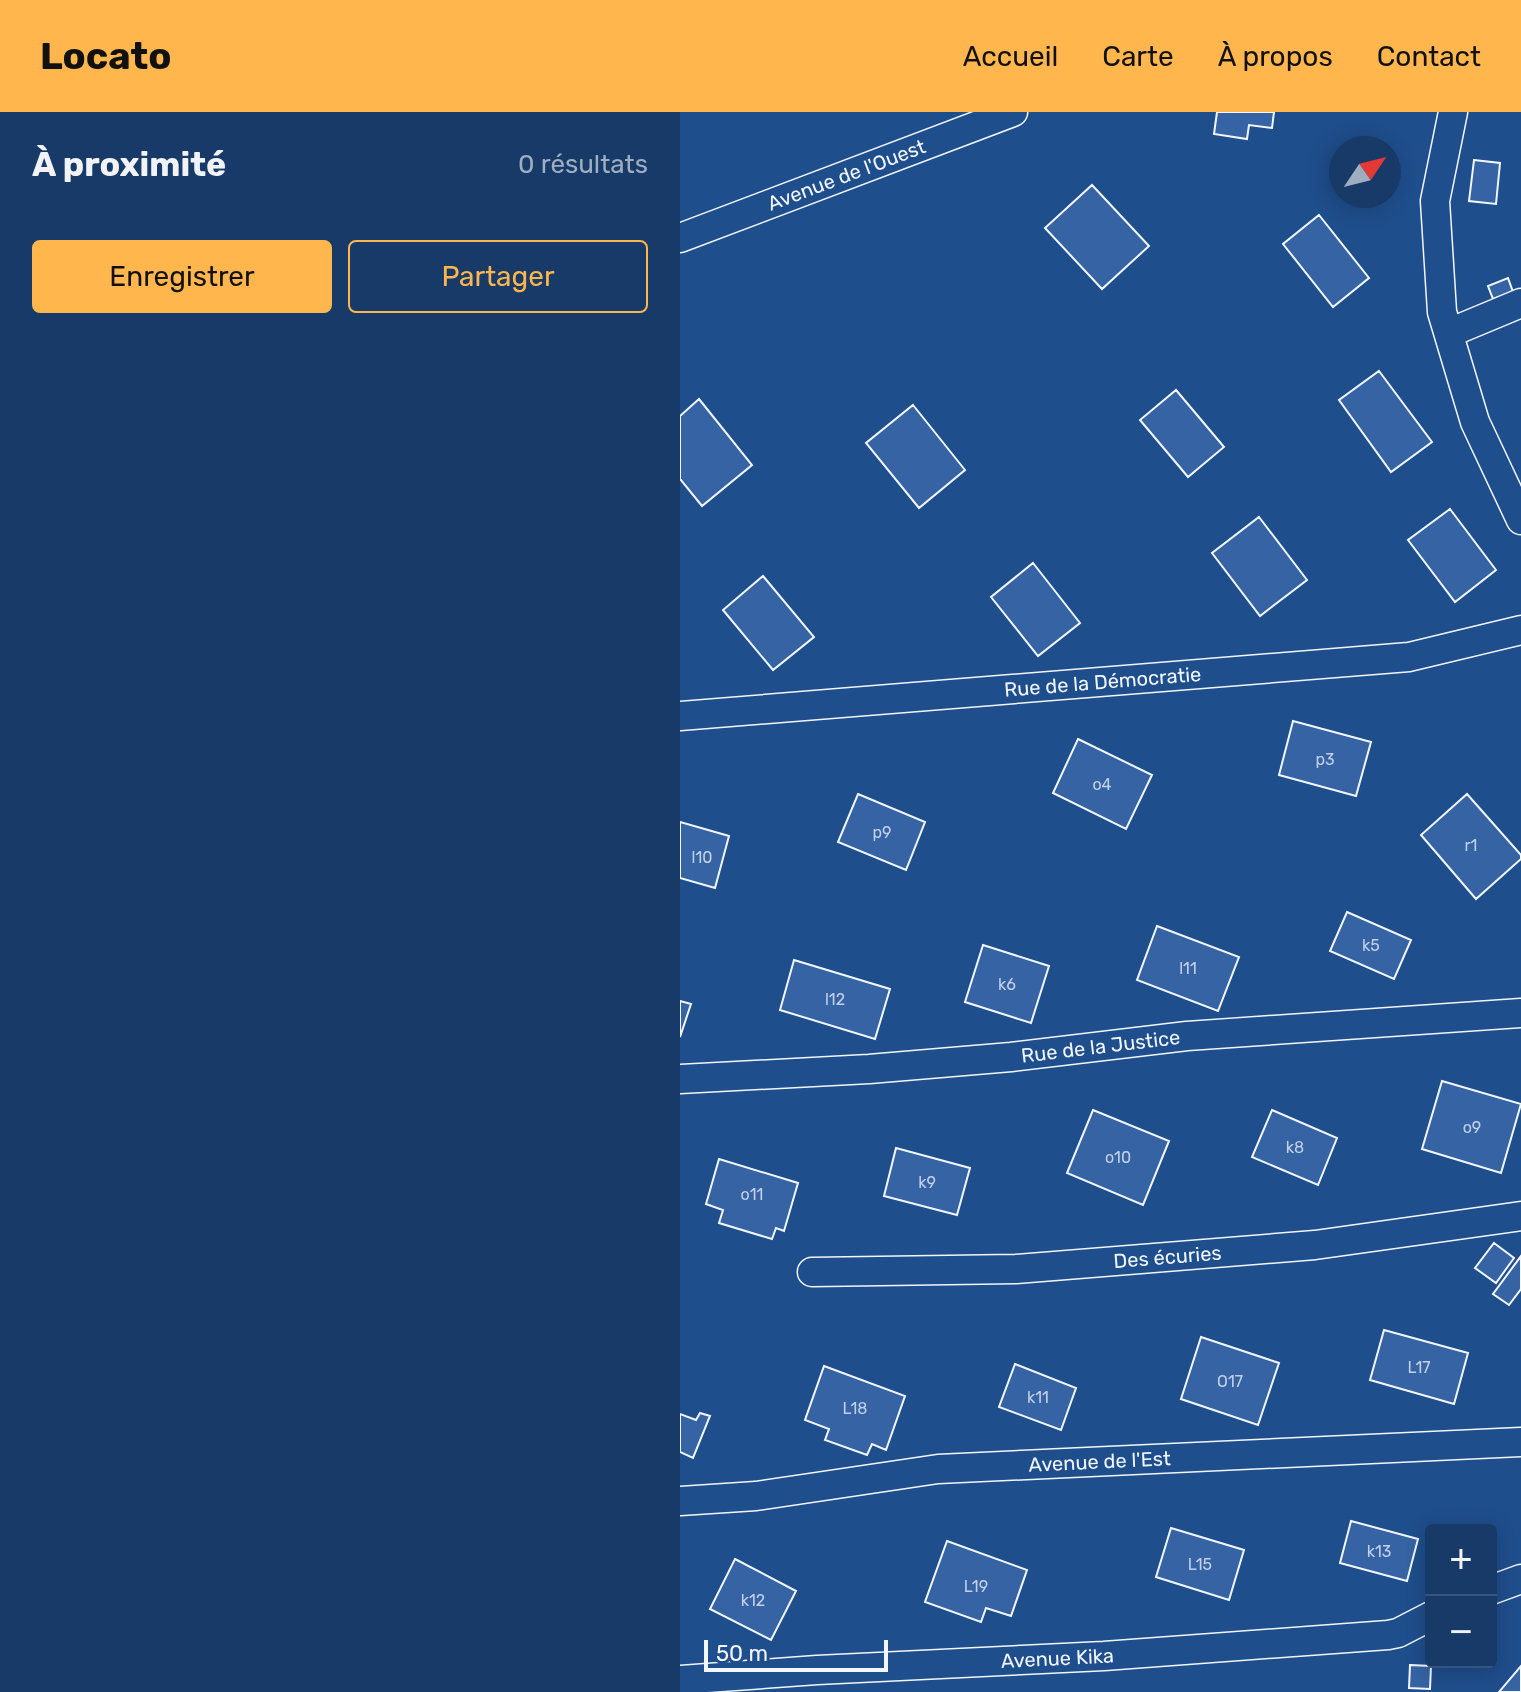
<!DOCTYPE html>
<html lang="fr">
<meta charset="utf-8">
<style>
:root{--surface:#173a69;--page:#20416f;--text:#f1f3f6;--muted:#9eadc0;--line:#36547d;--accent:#ffb74d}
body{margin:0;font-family:Rubik,sans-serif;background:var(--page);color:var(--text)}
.controls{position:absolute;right:24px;bottom:24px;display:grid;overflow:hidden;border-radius:8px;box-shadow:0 4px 20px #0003}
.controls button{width:72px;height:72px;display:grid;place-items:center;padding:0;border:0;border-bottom:2px solid var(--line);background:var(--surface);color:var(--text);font:40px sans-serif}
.compass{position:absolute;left:649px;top:24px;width:72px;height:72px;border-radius:50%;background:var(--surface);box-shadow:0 4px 20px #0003;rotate:55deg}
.scale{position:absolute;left:24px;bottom:20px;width:184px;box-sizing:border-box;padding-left:8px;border:4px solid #f2f6ff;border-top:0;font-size:22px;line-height:28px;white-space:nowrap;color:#f2f6ff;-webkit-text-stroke:6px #1f4e8c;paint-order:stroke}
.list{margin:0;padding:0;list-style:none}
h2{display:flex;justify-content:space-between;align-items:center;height:104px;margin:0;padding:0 32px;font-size:34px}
h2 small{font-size:26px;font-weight:400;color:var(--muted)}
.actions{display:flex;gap:16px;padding:24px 32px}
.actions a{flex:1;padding:18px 0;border:2px solid var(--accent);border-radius:8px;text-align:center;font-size:28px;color:var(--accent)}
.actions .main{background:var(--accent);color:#111}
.map{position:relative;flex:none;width:841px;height:1580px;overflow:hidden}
header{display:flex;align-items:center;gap:48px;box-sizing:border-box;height:112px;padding:0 40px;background:var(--accent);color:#111}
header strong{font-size:38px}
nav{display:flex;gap:44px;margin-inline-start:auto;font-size:28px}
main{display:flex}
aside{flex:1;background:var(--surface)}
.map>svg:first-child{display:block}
</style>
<header>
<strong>Locato</strong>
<nav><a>Accueil</a><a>Carte</a><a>À propos</a><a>Contact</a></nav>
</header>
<main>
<aside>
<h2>À proximité<small>0 résultats</small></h2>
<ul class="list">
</ul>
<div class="actions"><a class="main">Enregistrer</a><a>Partager</a></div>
</aside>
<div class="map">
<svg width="841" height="1580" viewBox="0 0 841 1580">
<rect width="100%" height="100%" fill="#1f4e8c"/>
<path fill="#3563a3" stroke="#f2f6ff" stroke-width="2" d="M537,0h57l-2,16 -23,-3 -2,14 -33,-5z
M794,48l26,3 -4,41 -27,-3z
M412,73l57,61 -47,43 -57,-61z
M639,103l50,63 -36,29 -50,-63z
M828,166l5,14 -20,7 -5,-13z
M699,259l53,71 -41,30 -52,-72z
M496,278l48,57 -36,30 -48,-57z
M19,287l53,66 -50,41 -22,-27v-63z
M233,293l52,65 -46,38 -53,-65z
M770,397l46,61 -41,32 -47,-62z
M579,405l48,63 -47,36 -48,-63z
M353,451l47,60 -42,33 -47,-59z
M83,464l51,61 -41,33 -50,-60z
M613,609l78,21 -15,54 -77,-21z
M398,627l74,36 -26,54 -73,-36z
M178,682l67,28 -19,48 -68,-28z
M787,682l54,61v4l-45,40 -55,-64z
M0,710l49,14 -14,52 -35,-10z
M667,800l64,28 -17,39 -64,-28z
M477,814l82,31 -21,54 -81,-31z
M303,833l66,21 -18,57 -66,-21z
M114,848l96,29 -15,50 -95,-29z
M0,889l11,3 -11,33z
M762,969l79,23 -20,69 -79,-24z
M413,998l76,31 -26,64 -76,-32z
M592,998l65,28 -19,47 -66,-28z
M216,1036l74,20 -13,47 -73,-19z
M39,1047l79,24 -14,48 -8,-3 -4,11 -53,-16 4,-13 -17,-6z
M814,1131l20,15 -18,25 -21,-15z
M841,1144v33l-12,16 -16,-11z
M704,1218l84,23 -14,51 -84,-24z
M521,1225l78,26 -21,62 -77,-26z
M335,1252l61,24 -15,42 -62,-23z
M144,1254l81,30 -19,54 -14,-6 -5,11 -42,-15 4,-11 -24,-9z
M20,1301l10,3 -17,42 -13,-6v-38l16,6z
M671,1409l67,18 -11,42 -67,-18z
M491,1416l73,22 -15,50 -73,-23z
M267,1429l80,29 -16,46 -25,-8 -5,14 -56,-20z
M55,1447l61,32 -25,49 -61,-31z
M730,1553l21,1 -1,23 -21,-1z
M841,1554v26h-22z"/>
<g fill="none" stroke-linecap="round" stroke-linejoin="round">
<g stroke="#f2f6ff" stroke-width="31">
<g id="minor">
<path d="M773,0l-18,89 7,111 33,110 46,98"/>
<path id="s1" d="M0,126l333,-126"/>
<path d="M769,221l72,-30"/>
<path id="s2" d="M0,604l729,-59 112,-27"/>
<path id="s3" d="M0,967l189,-10 142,-12 176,-21 334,-23"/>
<path id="s4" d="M132,1160l204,-3 299,-24 206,-29"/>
<path id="s5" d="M0,1389l76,-5 182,-27 583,-27"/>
<path d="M811,1478l30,-11"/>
<path id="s6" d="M0,1568l137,-10 287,-14 284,-21 10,-2 33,-17"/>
</g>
</g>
<use href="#minor" stroke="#1f4e8c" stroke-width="28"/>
</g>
<g text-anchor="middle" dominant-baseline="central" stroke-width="6" stroke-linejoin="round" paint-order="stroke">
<g font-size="16" fill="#c3d1e8">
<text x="645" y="647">p3</text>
<text x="422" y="672">o4</text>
<text x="202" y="720">p9</text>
<text x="791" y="733">r1</text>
<text x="22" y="745">l10</text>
<text x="691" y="833">k5</text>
<text x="508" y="856">l11</text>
<text x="327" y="872">k6</text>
<text x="155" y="887">l12</text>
<text x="792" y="1015">o9</text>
<text x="615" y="1035">k8</text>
<text x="438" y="1045">o10</text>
<text x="247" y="1070">k9</text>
<text x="72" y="1082">o11</text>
<text x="739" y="1255">L17</text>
<text x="550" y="1269">O17</text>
<text x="358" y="1285">k11</text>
<text x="175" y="1296">L18</text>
<text x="699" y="1439">k13</text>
<text x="520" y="1452">L15</text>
<text x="296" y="1474">L19</text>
<text x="73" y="1488">k12</text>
</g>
<g font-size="20" fill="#f2f6ff" stroke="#1f4e8c">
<text stroke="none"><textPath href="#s1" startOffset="178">Avenue de l'Ouest</textPath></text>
<text stroke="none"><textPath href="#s2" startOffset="424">Rue de la Démocratie</textPath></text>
<text stroke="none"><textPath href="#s3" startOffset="422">Rue de la Justice</textPath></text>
<text stroke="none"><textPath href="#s4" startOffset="356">Des écuries</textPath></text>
<text stroke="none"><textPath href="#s5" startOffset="422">Avenue de l'Est</textPath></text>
<text stroke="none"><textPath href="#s6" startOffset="378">Avenue Kika</textPath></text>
</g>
</g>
</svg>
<div class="controls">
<button>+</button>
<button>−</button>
</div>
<svg class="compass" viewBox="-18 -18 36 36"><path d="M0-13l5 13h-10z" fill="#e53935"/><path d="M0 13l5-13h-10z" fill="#9eadc0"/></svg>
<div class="scale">50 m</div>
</div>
</main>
